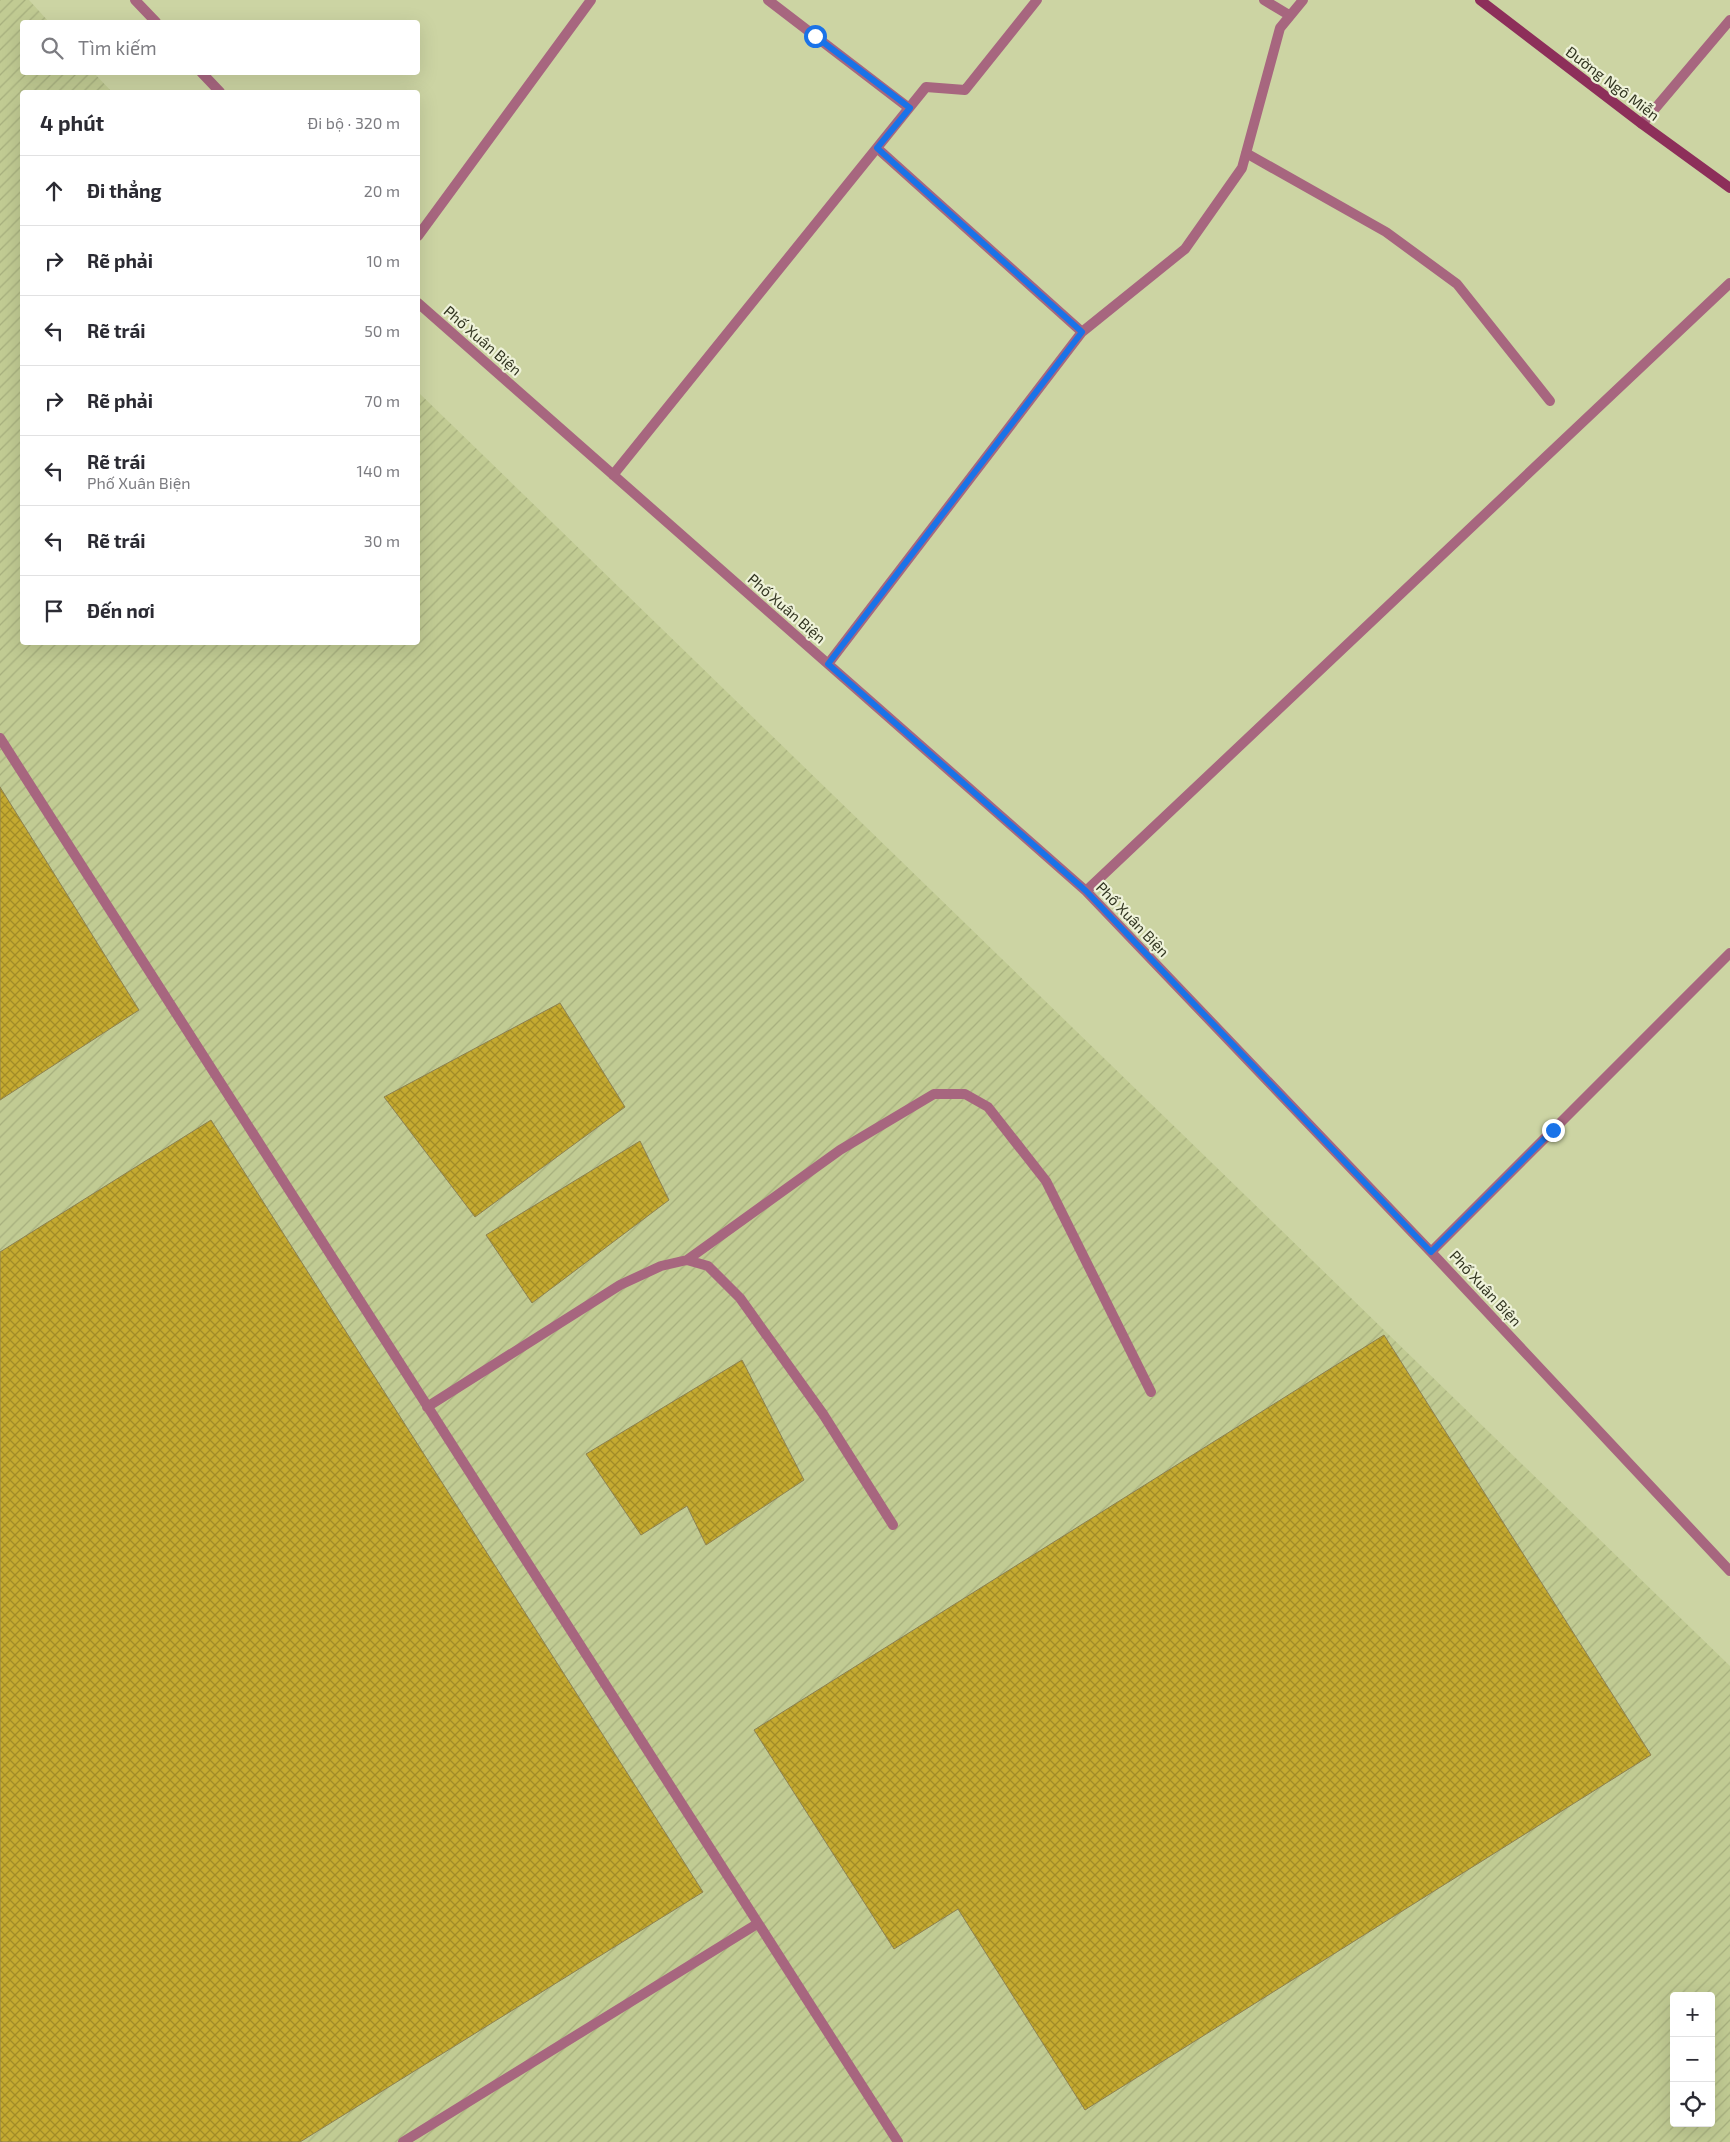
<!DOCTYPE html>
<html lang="vi">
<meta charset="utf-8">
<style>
:root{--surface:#fff;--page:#f7f7f7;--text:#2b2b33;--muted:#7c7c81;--line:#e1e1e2}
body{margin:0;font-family:"Exo 2",sans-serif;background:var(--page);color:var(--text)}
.controls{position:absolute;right:15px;bottom:15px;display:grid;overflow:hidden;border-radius:5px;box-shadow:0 5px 20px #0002}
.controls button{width:45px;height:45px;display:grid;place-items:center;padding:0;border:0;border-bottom:1px solid var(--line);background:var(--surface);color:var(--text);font:25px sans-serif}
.stop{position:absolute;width:15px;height:15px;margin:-11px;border:4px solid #1a73e8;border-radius:50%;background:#fff}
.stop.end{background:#1a73e8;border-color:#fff;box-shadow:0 1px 5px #0008}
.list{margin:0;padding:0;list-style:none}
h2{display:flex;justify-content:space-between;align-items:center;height:65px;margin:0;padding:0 20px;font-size:21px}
h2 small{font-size:16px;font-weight:400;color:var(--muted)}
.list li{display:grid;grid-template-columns:32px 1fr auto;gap:15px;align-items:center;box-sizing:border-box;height:70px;padding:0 20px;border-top:1px solid var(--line)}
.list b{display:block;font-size:19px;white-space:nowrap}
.list p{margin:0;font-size:16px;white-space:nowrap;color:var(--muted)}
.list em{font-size:16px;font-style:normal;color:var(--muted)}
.icon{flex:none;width:28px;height:28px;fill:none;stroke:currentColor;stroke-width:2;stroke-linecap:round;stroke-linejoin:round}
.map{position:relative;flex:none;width:1730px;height:2142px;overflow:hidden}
.search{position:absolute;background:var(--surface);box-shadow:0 5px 20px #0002;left:20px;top:20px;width:400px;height:55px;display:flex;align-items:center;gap:12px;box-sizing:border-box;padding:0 18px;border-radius:5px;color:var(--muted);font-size:19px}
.panel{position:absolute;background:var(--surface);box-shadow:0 5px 20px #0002;left:20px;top:90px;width:400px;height:555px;border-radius:5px}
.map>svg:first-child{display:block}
</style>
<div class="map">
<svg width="1730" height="2142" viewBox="0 0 1730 2142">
<defs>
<pattern id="industrial-furrows" width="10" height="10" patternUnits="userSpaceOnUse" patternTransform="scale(1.25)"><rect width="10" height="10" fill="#c1cb93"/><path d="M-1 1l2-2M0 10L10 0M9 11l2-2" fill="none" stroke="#a6af7e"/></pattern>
<pattern id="building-cross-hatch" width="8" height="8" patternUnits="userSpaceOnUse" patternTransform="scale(1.25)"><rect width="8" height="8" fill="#c5aa30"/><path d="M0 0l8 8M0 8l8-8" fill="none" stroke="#a18b28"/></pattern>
</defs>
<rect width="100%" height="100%" fill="#ccd4a3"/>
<path fill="url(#industrial-furrows)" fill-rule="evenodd" d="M0,0h29l20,22h-27v50l72,1 18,19h-90v550h396v-250l1312,1274v476h-1730zM1674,1996h37v127h-37z"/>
<path fill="url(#building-cross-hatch)" stroke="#8d8152" d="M0,787l139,223 -139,90z
M560,1003l65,104 -150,110 -91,-120z
M211,1120l492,772 -403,250h-300v-890z
M640,1141l29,59 -137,103 -46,-68z
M1384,1335l267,420 -566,355 -127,-201 -64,40 -140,-219z
M742,1360l62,120 -98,65 -19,-39 -46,29 -55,-81z"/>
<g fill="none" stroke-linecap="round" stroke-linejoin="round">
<path stroke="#a7667f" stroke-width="10" d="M135,0l21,22
M768,0l141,108
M1264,0l25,15
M201,72l19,20
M1642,124l88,-104
M877,148l205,184
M1246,153l140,79 71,52 93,117
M418,236l173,-236
M418,303l668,588 345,361 299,319
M613,475l313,-388 39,3 72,-90
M828,664l254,-332 103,-83 57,-81 38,-140 23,-28
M0,738l898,1404
M1086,891l644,-608
M1431,1252l299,-299
M687,1260l153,-110 94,-56h31l23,13 58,74 105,211
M427,1407l193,-122 41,-19 26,-6 21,6 32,32 83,116 70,111
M403,2142l354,-218"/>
<path stroke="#8d2f5a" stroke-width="10" d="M1480,0l162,124 88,64"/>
</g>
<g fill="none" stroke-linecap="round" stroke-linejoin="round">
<path stroke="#1a73e8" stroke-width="6" d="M815,36l95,72 -33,40 205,184 -254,332 258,227 345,361 122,-122"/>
</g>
<g text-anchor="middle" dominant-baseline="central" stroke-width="4.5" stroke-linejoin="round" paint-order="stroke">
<g font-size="15" fill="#313420" stroke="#eef2d9">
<text transform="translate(1613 83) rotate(37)">Đường Ngô Miễn</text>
<text transform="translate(483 340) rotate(41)">Phố Xuân Biện</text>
<text transform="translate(787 608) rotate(41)">Phố Xuân Biện</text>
<text transform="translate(1133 919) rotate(46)">Phố Xuân Biện</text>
<text transform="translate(1486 1288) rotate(47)">Phố Xuân Biện</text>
</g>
</g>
</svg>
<div class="controls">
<button>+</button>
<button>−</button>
<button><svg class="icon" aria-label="locate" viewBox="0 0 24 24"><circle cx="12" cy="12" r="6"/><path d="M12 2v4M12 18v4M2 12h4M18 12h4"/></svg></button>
</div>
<div class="stop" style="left:815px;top:36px"></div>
<div class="stop end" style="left:1553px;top:1130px"></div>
<div class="search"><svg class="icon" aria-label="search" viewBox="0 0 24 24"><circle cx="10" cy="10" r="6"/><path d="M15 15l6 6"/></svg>Tìm kiếm</div>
<section class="panel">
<h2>4 phút<small>Đi bộ · 320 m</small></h2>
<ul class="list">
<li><svg class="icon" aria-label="ahead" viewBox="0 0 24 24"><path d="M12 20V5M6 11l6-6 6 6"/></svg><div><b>Đi thẳng</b></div><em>20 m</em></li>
<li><svg class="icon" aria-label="right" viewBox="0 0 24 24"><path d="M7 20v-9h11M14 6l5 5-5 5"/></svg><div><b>Rẽ phải</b></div><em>10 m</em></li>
<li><svg class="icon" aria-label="left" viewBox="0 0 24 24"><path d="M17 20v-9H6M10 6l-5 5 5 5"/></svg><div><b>Rẽ trái</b></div><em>50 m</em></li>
<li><svg class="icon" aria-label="right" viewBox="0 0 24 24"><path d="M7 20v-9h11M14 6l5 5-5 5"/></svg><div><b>Rẽ phải</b></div><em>70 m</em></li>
<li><svg class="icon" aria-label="left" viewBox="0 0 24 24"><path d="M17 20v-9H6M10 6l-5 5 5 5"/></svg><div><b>Rẽ trái</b><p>Phố Xuân Biện</p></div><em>140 m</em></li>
<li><svg class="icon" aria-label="left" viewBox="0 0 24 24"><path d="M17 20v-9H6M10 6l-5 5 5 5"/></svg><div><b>Rẽ trái</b></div><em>30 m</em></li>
<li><svg class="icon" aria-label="arrive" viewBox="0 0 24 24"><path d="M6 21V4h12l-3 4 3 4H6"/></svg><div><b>Đến nơi</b></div></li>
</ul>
</section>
</div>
